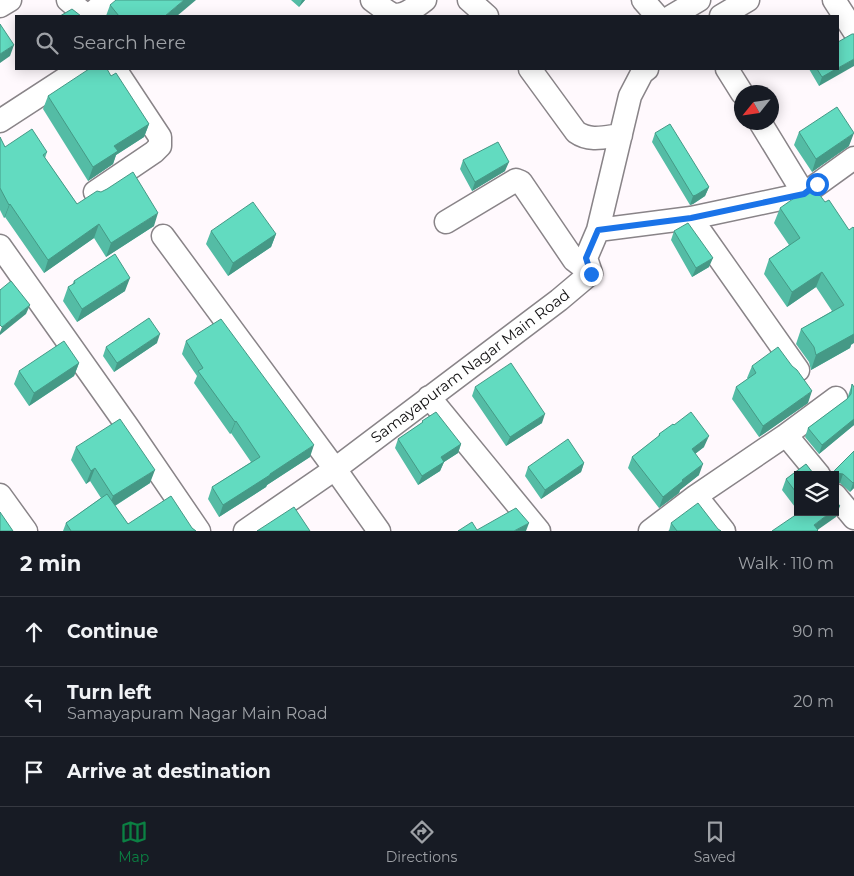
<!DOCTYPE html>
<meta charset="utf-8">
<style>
:root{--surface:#171b24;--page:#20242c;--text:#f1f3f6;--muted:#9ea1a6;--line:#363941;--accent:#0b8043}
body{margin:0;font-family:Montserrat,sans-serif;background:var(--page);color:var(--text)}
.controls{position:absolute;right:15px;bottom:15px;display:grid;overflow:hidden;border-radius:0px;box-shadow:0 2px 12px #0003}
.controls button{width:45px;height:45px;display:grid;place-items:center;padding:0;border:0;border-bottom:1px solid var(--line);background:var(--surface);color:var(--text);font:25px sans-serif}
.compass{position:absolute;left:734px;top:85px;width:45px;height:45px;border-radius:50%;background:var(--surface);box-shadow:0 2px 12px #0003;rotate:240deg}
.stop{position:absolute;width:15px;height:15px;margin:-11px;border:4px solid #1a73e8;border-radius:50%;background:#fff}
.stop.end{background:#1a73e8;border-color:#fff;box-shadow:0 1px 5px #0008}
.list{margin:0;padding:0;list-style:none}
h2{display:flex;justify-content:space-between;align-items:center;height:65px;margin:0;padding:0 20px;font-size:21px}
h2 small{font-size:16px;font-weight:400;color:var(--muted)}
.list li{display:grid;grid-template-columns:32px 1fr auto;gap:15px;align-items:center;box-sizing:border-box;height:70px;padding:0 20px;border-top:1px solid var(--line)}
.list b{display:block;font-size:19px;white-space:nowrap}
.list p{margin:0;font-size:16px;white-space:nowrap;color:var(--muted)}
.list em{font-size:16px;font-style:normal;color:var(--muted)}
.icon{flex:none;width:28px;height:28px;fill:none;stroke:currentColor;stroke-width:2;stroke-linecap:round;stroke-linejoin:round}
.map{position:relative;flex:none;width:854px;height:531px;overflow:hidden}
.search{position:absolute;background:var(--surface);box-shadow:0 2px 12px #0003;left:15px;right:15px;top:15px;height:55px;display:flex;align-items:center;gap:12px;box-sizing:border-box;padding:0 18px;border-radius:0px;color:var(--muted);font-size:19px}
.sheet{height:275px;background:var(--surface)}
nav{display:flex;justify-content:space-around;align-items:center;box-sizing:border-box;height:70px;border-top:1px solid var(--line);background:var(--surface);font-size:14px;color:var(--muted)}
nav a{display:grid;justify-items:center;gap:2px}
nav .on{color:var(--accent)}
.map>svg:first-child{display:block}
</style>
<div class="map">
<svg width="854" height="531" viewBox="0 0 854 531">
<rect width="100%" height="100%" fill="#fff9fd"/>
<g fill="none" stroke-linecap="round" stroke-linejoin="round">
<g stroke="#898488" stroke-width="25">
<path id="minor" d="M68,0l19,16
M372,0c6,4 13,11 20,14 11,4 25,-8 33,-14
M469,0l18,16
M643,0l14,16
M834,0l20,31
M0,6l10,-6
M89,16l18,-16
M672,16l27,-16
M721,16l27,-16
M530,69l46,63c14,10 29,5 45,3
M727,69l15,24
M0,121l80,-52
M95,192l59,-40 6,-6v-9l-45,-68
M804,194l50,-36
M691,218l107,152
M446,222l70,-42 5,2 53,78 17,13
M598,230l93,-12 113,-24 -44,-72
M163,236l172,233 44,62
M0,246l128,181 71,104
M429,397l110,134
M786,435l33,40
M0,495l26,36
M835,495l19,23
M696,496l28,35
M245,531l90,-62 224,-169 32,-27 -5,-15 12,-28 32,-134 12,-23 5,-4
M650,531l46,-35 90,-61 50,-37"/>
</g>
<use href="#minor" stroke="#fff" stroke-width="22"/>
</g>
<path fill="#54bca5" d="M291,0h14l-6,7z
M110,5l67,11h-71z
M809,69h29l-19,17z
M111,76l38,48 -5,13 -28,18 -3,9 -25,17 -45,-72 5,-13z
M799,132l50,14 -37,26 -18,-27z
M655,133l54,54 -4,9 -12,8 -3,1 -38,-63z
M0,137l5,10 42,5 -2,6 32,46 77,22 -48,31 -12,-19 -50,35 -39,-56 -1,1 -4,-8z
M463,160l42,11 -33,20 -12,-22z
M825,202l26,143 -1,3 -39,22 -2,-8 -13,-18 5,-15 31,-18 -16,-24 -29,20 -23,-33 5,-15 20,-14 -15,-22 6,-15z
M211,231l65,3 -5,13 -43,29 -22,-32z
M674,231l35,36 -17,10 -21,-37z
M74,281l51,10 -48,31 -14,-21 5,-14 4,-2z
M186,341l124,116 -43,28 -1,2 -47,30 -11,-18 4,-12 39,-25 -20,-29 -1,1 -36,-51 3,-7 -15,-22z
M157,343l-43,29 -11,-16 3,-9z
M79,363l-5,13 -45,30 -15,-22 5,-13z
M752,366l56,37 -49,34 -27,-38 4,-12 12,-8 -1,-1z
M852,384l2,3v38l-35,29 -14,-17 3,-9 39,-29z
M475,387l67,36 -36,23 -34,-50z
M422,421l39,23 -3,9 -14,9 -4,9 -22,14 -23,-37 3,-9 24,-16z
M674,425l30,22 -9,7 4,21 -19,15 -1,3 -20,15 -31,-40 4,-11 26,-20 1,-3z
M76,447l74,36 -35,23 13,18 64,4 4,3h-133l3,-8 35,-25 -11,-17 -4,3 -15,-24z
M854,451v37l-4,4 -10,-9 -5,-1v-7z
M584,463l-3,9 -40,27 -16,-23 3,-9z
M806,464l7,9 3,2h-18v36l-16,-21 4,-11z
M671,523l47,6 3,2h-52z"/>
<path fill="#459986" d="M184,0h12l-19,16h-12z
M302,0h3l-6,7z
M14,45l-4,11 -10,7v-9z
M854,59v7l-35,20 3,-9 14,-8h2v-1z
M149,124l-5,13 -28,18 -3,9 -25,17 5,-14 21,-21z
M854,133l-5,13 -37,26 4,-13z
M509,162l-4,9 -33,20 3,-9z
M709,187l-4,9 -12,8 -3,1 3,-9z
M10,204l-5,13 -1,1 5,-13z
M158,213l-4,13 -48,31 5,-14z
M99,224l-5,14 -50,35 4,-13z
M276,234l-5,13 -43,29 5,-13z
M713,258l-4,9 -17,10 4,-9z
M822,272l-6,15 -29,20 5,-15z
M130,278l-5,13 -48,31 5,-13z
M30,305l-4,9 -26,21v-3l2,-5z
M854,332v11l-3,2 -1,3 -39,22 5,-15z
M160,334l-3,9 -43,29 3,-9z
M79,363l-5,13 -45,30 5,-13z
M812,391l-4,12 -49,34 4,-11z
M545,414l-3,9 -36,23 4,-9z
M854,419v6l-35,29 3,-9z
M236,421l-5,12 -1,1 5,-12z
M709,436l-5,11 -17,13 5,-11z
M461,444l-3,9 -14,9 -4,9 -22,14 4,-9 19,-19z
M314,445l-4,12 -43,28 -1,2 -47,30 4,-12z
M584,463l-3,9 -40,27 4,-9z
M703,464l-4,11 -19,15 -1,3 -20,15 4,-11 19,-17z
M95,468l-5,13 -4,3 5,-13z
M155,470l-5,13 -42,27 5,-14z
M837,473l6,1 -3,9 -5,-1v-7h-3z
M854,482v6l-4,4 3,-9z
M840,506l-4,11 -20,14 -2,-6 17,-13h4v-3z
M529,523l-3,8h-12z"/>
<path fill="#62dbc0" stroke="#459986" d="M116,0h68l-19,16h-46l-9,-11z
M72,9l9,7h-21z
M0,24l14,21 -14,9z
M852,34h2v25l-16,9v-26z
M89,69h18l4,7 5,-3 33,51 -35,22 4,5 -25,16 -45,-71z
M817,69h19l-14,8z
M837,107l17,26 -38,26 -17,-27z
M670,124l39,63 -13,8 -3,1 -38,-63z
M32,129l15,23 -4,3 34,49 20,-13 4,1 6,-3 26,-17 25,41 -47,30 -12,-19 -51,36 -38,-56 -1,1 -9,-17v-51l5,10z
M498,142l11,20 -34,20 -12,-22z
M816,190l9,12 4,-2 20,30 4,-3 1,1v106l-38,21 -2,-8 -13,-18 43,-24 -22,-33 -30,20 -23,-33 31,-21 -20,-30 20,-14z
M253,202l23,32 -43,29 -22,-32z
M688,223l25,35 -17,10 -22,-37z
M115,254l15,24 -48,31 -14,-22 7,-4 -1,-2z
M11,281l19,24 -28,22 -2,-2v-35z
M149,318l11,16 -43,29 -11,-16z
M221,319l93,126 -44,29v1l-47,30 -11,-18 48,-30 -24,-36 -1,1 -37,-51 5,-3 -17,-27z
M64,341l15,22 -45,30 -15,-22z
M778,347l14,19 5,4 15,21 -49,35 -27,-39 20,-14 -4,-7z
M511,363l34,51 -35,23 -35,-50z
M852,384l2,3v32l-32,26 -14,-17 39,-29 4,-5z
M436,412l25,32 -20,13 3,5 -22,14 -24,-37 25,-17 -1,-1z
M691,412l18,24 -17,13 11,15 -21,16 1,1 -20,16 -31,-40 28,-22 -1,-1 14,-10 1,1z
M120,419l35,51 -42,26 -18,-28 -4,3 -15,-24z
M568,439l16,24 -39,27 -17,-23z
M854,451v31l-1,1 -10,-9 -6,-1 -5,2 3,-5z
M806,464l7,9 3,2h-18v20l-12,-16z
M107,494l21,30 43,-28 21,32 4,3h-125l-5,-8z
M835,500l5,6 -5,3z
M698,503l20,26 3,2h-44l-6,-8z
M294,507l16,24h-53z
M516,508l13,15 -15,8h-56l14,-9 5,8z
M0,512l13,19h-13z
M800,512h31l-17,13 4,5 -1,1h-45z"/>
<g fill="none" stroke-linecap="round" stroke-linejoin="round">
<path stroke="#1a73e8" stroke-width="6" d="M591,274l-5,-16 12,-28 93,-12 113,-24 13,-10"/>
</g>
<g text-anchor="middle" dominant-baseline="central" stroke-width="4.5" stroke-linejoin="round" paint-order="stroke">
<g font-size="15" fill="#111011" stroke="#fff">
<text transform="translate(470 366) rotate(-37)">Samayapuram Nagar Main Road</text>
</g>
</g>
</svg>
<div class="controls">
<button><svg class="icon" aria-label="layers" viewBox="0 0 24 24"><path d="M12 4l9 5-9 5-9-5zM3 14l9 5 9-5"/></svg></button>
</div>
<svg class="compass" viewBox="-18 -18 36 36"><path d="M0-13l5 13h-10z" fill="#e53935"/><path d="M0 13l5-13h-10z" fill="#9ea1a6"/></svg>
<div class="stop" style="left:817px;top:184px"></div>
<div class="stop end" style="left:591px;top:274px"></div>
<div class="search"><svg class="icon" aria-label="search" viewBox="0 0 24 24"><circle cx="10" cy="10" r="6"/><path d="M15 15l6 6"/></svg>Search here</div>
</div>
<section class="sheet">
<h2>2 min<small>Walk · 110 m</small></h2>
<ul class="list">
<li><svg class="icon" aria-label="ahead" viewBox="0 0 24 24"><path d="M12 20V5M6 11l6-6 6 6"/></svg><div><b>Continue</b></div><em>90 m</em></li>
<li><svg class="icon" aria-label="left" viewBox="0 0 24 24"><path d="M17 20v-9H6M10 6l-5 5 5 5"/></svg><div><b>Turn left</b><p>Samayapuram Nagar Main Road</p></div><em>20 m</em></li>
<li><svg class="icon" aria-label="arrive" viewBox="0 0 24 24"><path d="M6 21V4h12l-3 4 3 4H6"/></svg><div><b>Arrive at destination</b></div></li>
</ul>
</section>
<nav>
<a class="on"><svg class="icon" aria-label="map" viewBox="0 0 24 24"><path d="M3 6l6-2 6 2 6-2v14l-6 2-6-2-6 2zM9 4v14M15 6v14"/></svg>Map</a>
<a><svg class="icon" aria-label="directions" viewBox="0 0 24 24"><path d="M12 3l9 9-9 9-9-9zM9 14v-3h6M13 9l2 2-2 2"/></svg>Directions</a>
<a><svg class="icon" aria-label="saved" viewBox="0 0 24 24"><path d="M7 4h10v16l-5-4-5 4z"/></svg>Saved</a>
</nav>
